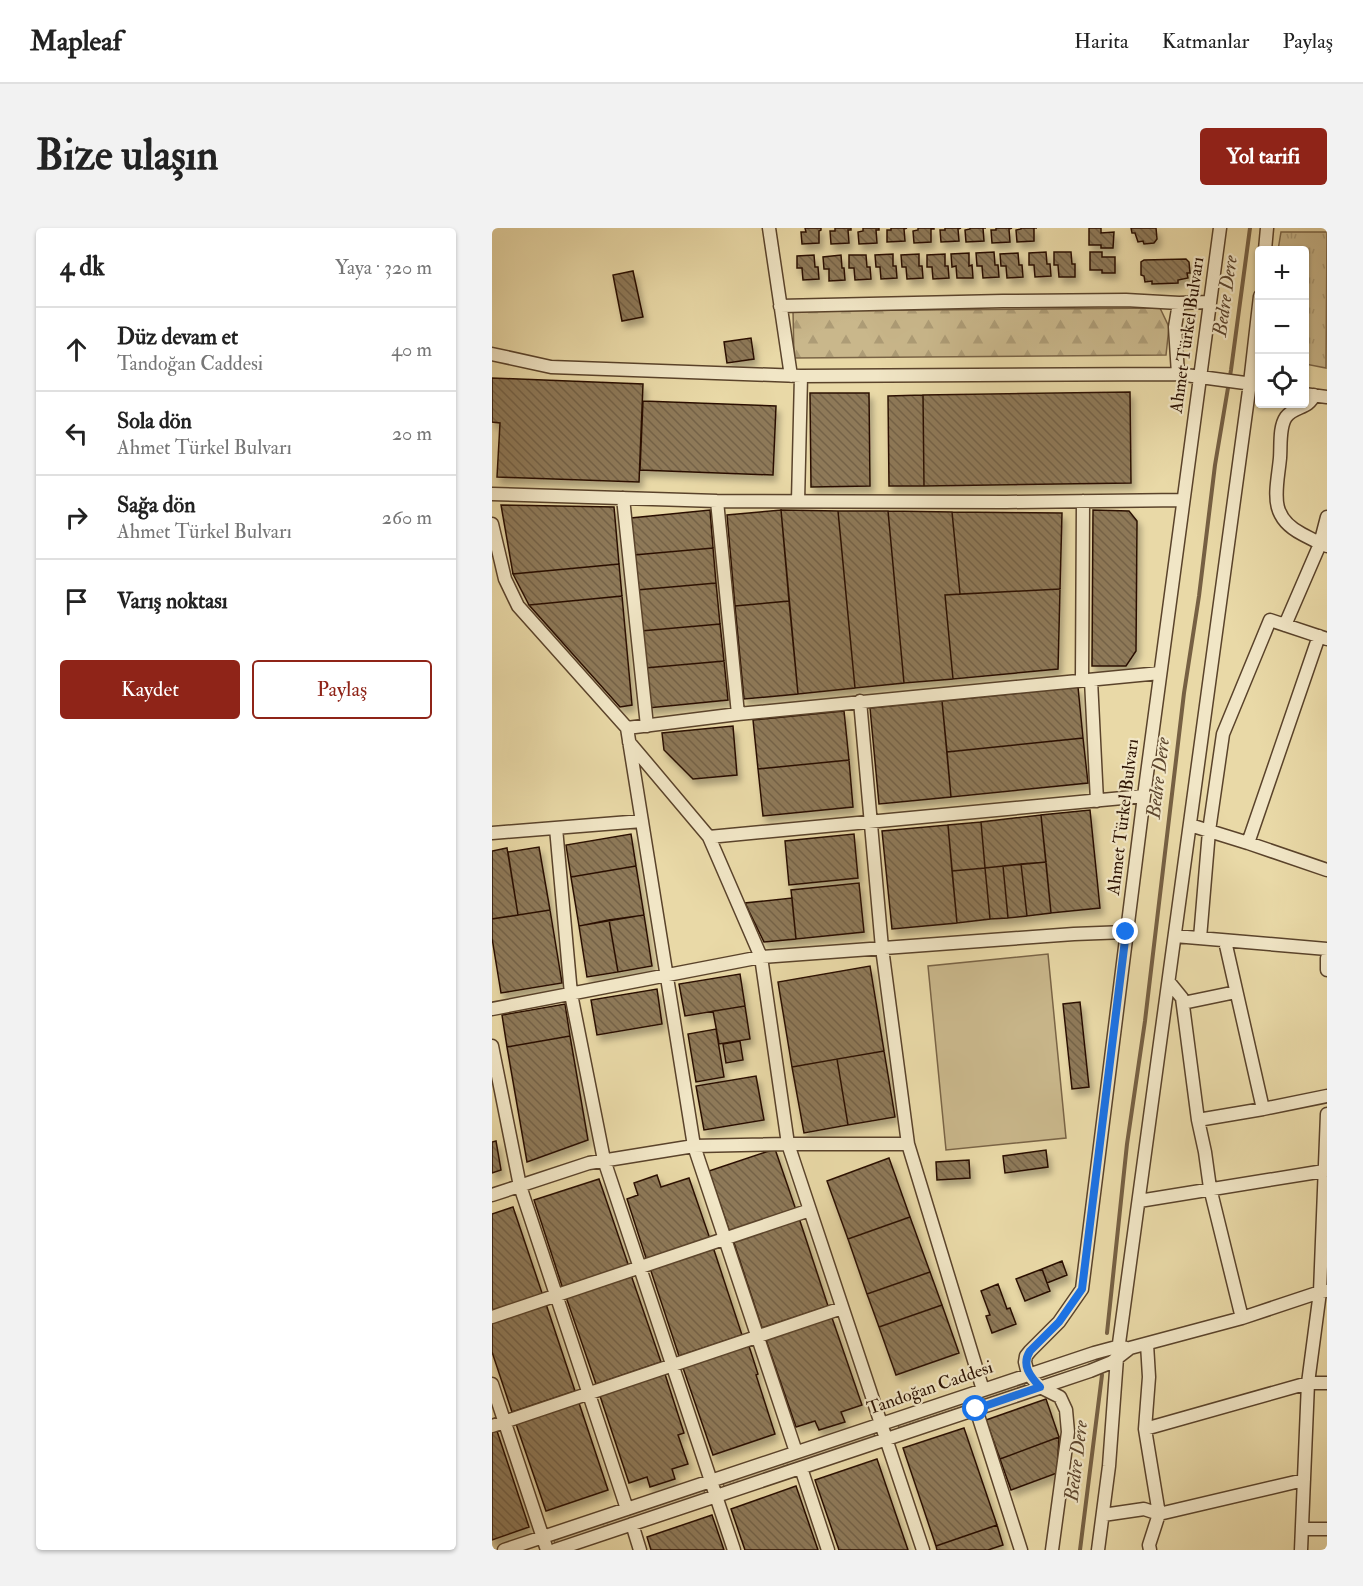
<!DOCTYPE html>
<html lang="tr">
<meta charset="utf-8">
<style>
:root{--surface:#fff;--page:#f2f2f2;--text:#222;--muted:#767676;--line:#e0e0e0;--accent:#8f2418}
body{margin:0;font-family:"IM FELL Double Pica",serif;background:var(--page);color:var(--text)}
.controls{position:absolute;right:18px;top:18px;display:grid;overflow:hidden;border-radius:6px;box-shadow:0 2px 4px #0004}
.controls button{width:54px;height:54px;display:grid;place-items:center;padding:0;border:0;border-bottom:2px solid var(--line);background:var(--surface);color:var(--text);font:30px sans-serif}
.stop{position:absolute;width:18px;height:18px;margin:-14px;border:4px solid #1a73e8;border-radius:50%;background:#fff}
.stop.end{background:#1a73e8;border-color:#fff;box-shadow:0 2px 6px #0008}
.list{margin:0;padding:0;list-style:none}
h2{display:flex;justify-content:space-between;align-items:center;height:78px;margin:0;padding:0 24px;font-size:26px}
h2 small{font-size:20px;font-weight:400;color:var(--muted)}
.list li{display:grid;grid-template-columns:39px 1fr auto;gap:18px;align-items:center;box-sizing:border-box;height:84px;padding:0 24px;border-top:2px solid var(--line)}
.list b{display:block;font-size:22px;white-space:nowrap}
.list p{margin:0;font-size:20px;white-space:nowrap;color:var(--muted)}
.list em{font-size:20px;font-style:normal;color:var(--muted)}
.actions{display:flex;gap:12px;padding:18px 24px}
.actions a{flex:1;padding:14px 0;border:2px solid var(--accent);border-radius:6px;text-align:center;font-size:21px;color:var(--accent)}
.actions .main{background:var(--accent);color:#fff}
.icon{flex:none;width:33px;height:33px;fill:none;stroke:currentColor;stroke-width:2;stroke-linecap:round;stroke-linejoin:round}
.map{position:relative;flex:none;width:835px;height:1322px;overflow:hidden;border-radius:6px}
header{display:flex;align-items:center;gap:36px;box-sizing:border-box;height:84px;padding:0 30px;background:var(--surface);border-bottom:2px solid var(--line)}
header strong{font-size:28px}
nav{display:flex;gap:33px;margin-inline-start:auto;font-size:21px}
.intro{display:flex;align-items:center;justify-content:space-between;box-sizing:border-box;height:144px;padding:0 36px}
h1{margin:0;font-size:42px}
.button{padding:15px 27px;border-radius:6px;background:var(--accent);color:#fff;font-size:21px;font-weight:700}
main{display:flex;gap:36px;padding:0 36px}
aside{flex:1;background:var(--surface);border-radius:6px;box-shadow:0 2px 4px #0004}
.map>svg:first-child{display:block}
</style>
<header>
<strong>Mapleaf</strong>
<nav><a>Harita</a><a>Katmanlar</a><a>Paylaş</a></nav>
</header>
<div class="intro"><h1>Bize ulaşın</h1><a class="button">Yol tarifi</a></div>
<main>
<aside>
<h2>4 dk<small>Yaya · 320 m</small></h2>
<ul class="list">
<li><svg class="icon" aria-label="ahead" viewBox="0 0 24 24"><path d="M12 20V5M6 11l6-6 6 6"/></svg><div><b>Düz devam et</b><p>Tandoğan Caddesi</p></div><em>40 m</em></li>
<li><svg class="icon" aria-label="left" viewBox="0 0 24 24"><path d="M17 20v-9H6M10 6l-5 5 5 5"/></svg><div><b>Sola dön</b><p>Ahmet Türkel Bulvarı</p></div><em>20 m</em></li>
<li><svg class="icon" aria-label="right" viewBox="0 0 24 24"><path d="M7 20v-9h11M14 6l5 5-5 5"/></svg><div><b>Sağa dön</b><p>Ahmet Türkel Bulvarı</p></div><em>260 m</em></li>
<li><svg class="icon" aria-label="arrive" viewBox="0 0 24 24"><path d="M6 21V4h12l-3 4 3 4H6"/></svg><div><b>Varış noktası</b></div></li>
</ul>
<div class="actions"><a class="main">Kaydet</a><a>Paylaş</a></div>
</aside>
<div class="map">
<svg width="835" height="1322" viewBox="0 0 835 1322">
<defs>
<pattern id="grass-tufts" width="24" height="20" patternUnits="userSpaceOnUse" patternTransform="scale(1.5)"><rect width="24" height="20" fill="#c9b78b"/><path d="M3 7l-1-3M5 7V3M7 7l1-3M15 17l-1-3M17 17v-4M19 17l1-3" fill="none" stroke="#ad9c76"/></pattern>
<pattern id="forest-firs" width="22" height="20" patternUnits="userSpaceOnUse" patternTransform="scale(1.5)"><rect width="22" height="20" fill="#c9b78b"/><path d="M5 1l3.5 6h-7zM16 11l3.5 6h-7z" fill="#ad9c76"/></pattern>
<pattern id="building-back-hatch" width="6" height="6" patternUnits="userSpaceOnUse" patternTransform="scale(1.5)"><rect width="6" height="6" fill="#8e7958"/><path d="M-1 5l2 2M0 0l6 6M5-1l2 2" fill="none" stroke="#746247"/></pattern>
<filter id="shadow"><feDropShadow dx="3.5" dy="6" stdDeviation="3" flood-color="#0004"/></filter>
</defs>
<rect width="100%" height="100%" fill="#e9d9a7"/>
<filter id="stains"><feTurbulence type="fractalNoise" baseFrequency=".00333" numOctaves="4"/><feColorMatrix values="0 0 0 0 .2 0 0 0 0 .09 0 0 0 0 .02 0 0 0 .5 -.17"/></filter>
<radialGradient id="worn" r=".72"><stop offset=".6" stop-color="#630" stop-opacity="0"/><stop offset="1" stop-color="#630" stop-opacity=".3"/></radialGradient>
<path fill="url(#grass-tufts)" stroke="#7a6446" stroke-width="1.5" d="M789,4h46l-1,136 -21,-4 -1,-114h-26z
M532,1154l1,4 -126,42 -1,-4z
M382,1205l1,4 -151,50 -1,-4z
M212,1262l1,4 -150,50 -1,-4z"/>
<path fill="url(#forest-firs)" stroke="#7a6446" stroke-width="1.5" d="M668,80l9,19 -3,28 -372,3 -1,-47z"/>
<path fill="#c9b78b" stroke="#7a6446" stroke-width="1.5" d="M556,726l18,184 -120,12 -18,-184z"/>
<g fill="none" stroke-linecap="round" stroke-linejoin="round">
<path stroke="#766043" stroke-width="4" d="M615,1105l20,-189 18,-123 39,-328 15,-97 16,-131 16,-95 19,-142
M588,1322l22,-175"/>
</g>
<path fill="url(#building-back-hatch)" stroke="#2b1102" stroke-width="1.5" filter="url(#shadow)" d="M313,0h16v2l-2,1v12l-17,1 -1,-12h5z
M343,0h16v2h-3l1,13 -18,1 -1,-13h5z
M371,0h16v2h-3l1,13 -18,1 -1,-12 5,-1z
M399,0h16l-3,1 1,12 -18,1v-12h4z
M426,0h16v1h-3v13l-17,1 -1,-12 5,-1z
M453,0h16l-3,1 1,12 -18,1 -1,-12h5z
M478,0h16h-3l1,13 -18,1 -1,-12 5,-1z
M504,0h16l-3,1 1,13 -18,1 -1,-13h5z
M529,0h16h-3v13l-17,1 -1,-12 5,-1z
M597,0h12v5l13,-1 -1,16h-12v-3h-12z
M639,0h25l1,11 -3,4 -10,1 -1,-3 -5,1 -3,-9h-3z
M502,24l1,13h3l1,12 -16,1 -1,-12h-5l-1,-13z
M554,24l1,12h3l1,12 -16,1 -1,-12h-5v-12z
M562,24h17l1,12h3v13h-16l-1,-12h-4z
M598,24h12v5h13v16h-13v-3h-12z
M477,25v13l3,-1 1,13h-16l-1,-12 -4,1 -1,-13z
M526,25l1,12h3l1,12 -16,1 -1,-12h-5l-1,-12z
M401,26v12h3l1,12 -16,1 -1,-12h-4l-1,-12z
M427,26v12h3l1,12 -16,1 -1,-12h-4l-1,-12z
M453,26v12h3l1,12 -16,1 -1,-12h-5v-12z
M322,27l1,12h3l1,12 -16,1 -1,-12h-5v-12z
M349,27l1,13h2l1,12 -16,1v-12h-5l-1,-12z
M357,27h17l1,12h3l1,12 -16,1 -1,-12h-5z
M694,31l3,3 1,11h-3l1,5 -10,2v3l-26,1v-3l-7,1 -1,-6 -3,-1v-13l3,-2z
M141,43l10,46 -21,4 -9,-46z
M259,110l3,21 -27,4 -3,-21z
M0,150l151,6 -4,98 -142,-5 3,-54 -8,-1z
M638,164l1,91 -207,3 -1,-91z
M318,165h59l1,93 -59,1z
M431,167l1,91h-35l-1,-90z
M151,173l133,5 -3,69 -133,-5z
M9,277l113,2 5,57 -106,10z
M218,282l3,38 -79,7 -3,-37z
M289,282l57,1 17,177 -57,6z
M289,282l8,91 -54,5 -8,-91z
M601,282l36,1 8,10 -1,130 -10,15h-34z
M346,283h50l16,172 -49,5z
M396,283l64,1 8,82 -15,1 8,84 -49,4z
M460,284l110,1 -2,76 -100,5z
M221,320l3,35 -79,7 -3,-35z
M127,336l3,32 -93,9 -16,-31z
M224,355l4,41 -79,7 -4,-41z
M568,361l-2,80 -105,10 -8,-84z
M130,368l10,109 -12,2 -91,-102z
M297,373l9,93 -54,5 -9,-93z
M228,396l4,37 -79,7 -4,-37z
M232,433l4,39 -80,8 -3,-40z
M586,459l5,51 -136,14 -5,-51z
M450,473l9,96 -72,7 -9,-96z
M352,483l5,49 -91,9 -5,-49z
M241,498l4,49 -44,4 -29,-29 -2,-17z
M591,510l5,45 -137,14 -4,-45z
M357,532l4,47 -90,9 -5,-47z
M598,582l10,98 -49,5 -10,-98z
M549,587l5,47 -61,6 -4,-46z
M489,594l4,46 -33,3 -4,-46z
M456,597l9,98 -65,6 -10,-98z
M139,606l5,32 -65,11 -5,-32z
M362,606l4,44 -69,7 -4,-44z
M47,619l11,63 -32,5 -10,-63z
M15,620l11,67 -26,4v-68z
M554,634l5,51 -24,3 -6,-52z
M529,636l6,52 -19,2 -5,-52z
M144,638l8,49 -65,11 -8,-49z
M511,638l5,52 -18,1 -5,-51z
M493,640l5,51 -33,4 -5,-52z
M367,655l5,49 -68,7 -5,-49z
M300,670l4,41 -32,3 -19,-39z
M58,682l12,73 -61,10 -9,-55v-19z
M152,687l8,51 -34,6 -9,-52z
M117,692l9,52 -31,5 -8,-51z
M378,738l14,85 -92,16 -14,-85z
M248,746l5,32 -60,10 -6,-32z
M165,761l5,35 -65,11 -6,-35z
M588,774l9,85 -17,2 -9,-85z
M73,776l5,32 -63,11 -5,-32z
M253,778l5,33 -31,5 -6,-33z
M224,801l8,48 -28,5 -8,-48z
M78,808l18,104 -61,22 -20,-115z
M248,813l3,19 -17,3 -3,-19z
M392,823l11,66 -47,8 -11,-66z
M345,831l11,66 -44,8 -12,-66z
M264,848l8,44 -60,10 -8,-44z
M4,913l5,29 -9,3v-31z
M283,921l21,61 -66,23 -21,-62z
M554,922l2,17 -43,6 -2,-17z
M397,930l21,59 -62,22 -21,-58z
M477,932l1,18 -33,2 -1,-18z
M165,947l4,12 28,-9 21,61 -63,22 -20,-62 11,-4 -4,-12z
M107,951l30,88 -66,22 -29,-89z
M21,979l30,89 -51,17v-99z
M418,989l20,55 -63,22 -19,-55z
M307,990l29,88 -66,22 -29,-88z
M221,1019l29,88 -63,21 -29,-88z
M570,1033l5,14 -20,8 -5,-14z
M550,1041l8,22 -25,10 -9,-22z
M438,1044l12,33 -63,22 -12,-33z
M139,1047l30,87 -65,22 -30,-87z
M506,1056l9,25 3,-1 6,16 -24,9 -6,-17 4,-1 -9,-24z
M54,1076l29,87 -63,21 -20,-60v-30z
M450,1077l17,48 -63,22 -17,-48z
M339,1087l31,90 -21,7 4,10 -26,8 -4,-9 -19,6 -31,-90z
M256,1115l10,31 -2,1 19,59 -62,21 -31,-90z
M172,1143l20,62 -6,2 10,29 -16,5 3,10 -25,8 -3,-10 -18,6 -30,-90z
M554,1171l13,38 -59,22 -14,-39z
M86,1172l30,90 -62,21 -31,-90z
M4,1200l33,99 -37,13v-111z
M472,1200l33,97 -61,21 -33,-98z
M567,1209l-2,36 -46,17 -11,-31z
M385,1231l31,91h-69l-24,-70z
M304,1258l22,64h-73l-14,-41z
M220,1287l12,35h-73l-4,-13z
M505,1297l6,20 -15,5h-51l-1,-4z"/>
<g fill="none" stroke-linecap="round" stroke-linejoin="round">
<g stroke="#5a432b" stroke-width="15">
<path id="minor" d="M277,0l22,148
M773,22l2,-22
M288,78l223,-5 123,-1 53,3 31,-1
M0,126l59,13 250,9 377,-2 82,11
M686,146l-3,-47 4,-24
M812,166l23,3
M822,167c-5,14 -20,11 -28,22 -7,10 -5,28 -6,41 -3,32 -13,58 22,76 8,4 16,9 25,12
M0,266l225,7 289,1 177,-2
M131,270l24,228
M225,273l21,213
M306,273l3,-125
M0,296l13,55 13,27 109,122 67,418 102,306
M793,397l35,-81 7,-27
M590,452l1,-179
M599,452l6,121
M368,473l22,247 26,196
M135,500l111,-14 422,-41
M137,514l80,95 52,120 27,187 135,406
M698,597l58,18 79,27
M64,600l15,166 33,166 130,390
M0,605l150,-12
M217,609l435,-41
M756,615l71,-207
M683,708l152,13
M708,710l9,-107 14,-97 47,-114 57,19
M733,713l38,168
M835,730v12
M677,754l13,16 16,122 7,32 5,36 32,130
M691,775l53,-11
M0,781l269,-52 313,-23 52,-2
M0,818l28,140 107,323
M706,892l65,-11 64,-13
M0,967l97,-32 105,-17 94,-2h120l75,246
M647,973l185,-30
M0,1089l318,-107
M655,1116l2,33 -4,52 14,85 -10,31 1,5
M0,1156l55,166
M484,1181l45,141
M0,1198l350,-118
M653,1201l163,-46h19
M309,1240l27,82
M611,1287l41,-6 15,5 145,-34
M140,1296l8,26
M810,1301h25
M12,1322l590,-197 26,-7 6,2
M63,1322l535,-179 22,-9 18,-14 112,-30 78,-26 7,-1
M560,1322l16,-118 -2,-22 -6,-13 -20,-10 -12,-13 -3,-12 1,-6 4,-5 29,-29 23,-33 62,-493 76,-568
M606,1322l11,-84 8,-108 133,-975 10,-87
M809,1322l7,-167 12,-91 7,-178"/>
</g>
<use href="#minor" stroke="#f1e6c6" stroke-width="12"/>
</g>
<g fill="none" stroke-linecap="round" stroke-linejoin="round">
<path stroke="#1a73e8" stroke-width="8" d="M484,1181l64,-22c-10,-11 -19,-22 -10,-36l29,-29 23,-33 44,-357"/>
</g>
<g text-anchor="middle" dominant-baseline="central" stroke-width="4.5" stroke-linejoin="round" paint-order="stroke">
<g font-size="18" fill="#2b1102" stroke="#f1e6c6">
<text transform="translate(695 107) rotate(-82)">Ahmet Türkel Bulvarı</text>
<text transform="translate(631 589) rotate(-83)">Ahmet Türkel Bulvarı</text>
<text transform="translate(438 1160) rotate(-19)">Tandoğan Caddesi</text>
</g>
<g font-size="20" font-style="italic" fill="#5d462e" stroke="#f1e6c6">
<text transform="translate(733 68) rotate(-82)">Bedre Dere</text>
<text transform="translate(666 550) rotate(-83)">Bedre Dere</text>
<text transform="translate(584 1233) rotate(-83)">Bedre Dere</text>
</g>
</g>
<rect width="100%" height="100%" filter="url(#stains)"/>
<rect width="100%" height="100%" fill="url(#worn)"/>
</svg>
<div class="controls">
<button>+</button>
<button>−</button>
<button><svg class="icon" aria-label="locate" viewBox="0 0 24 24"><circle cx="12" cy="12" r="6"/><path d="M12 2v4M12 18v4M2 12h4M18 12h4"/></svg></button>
</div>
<div class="stop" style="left:484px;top:1181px"></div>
<div class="stop end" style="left:634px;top:704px"></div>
</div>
</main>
